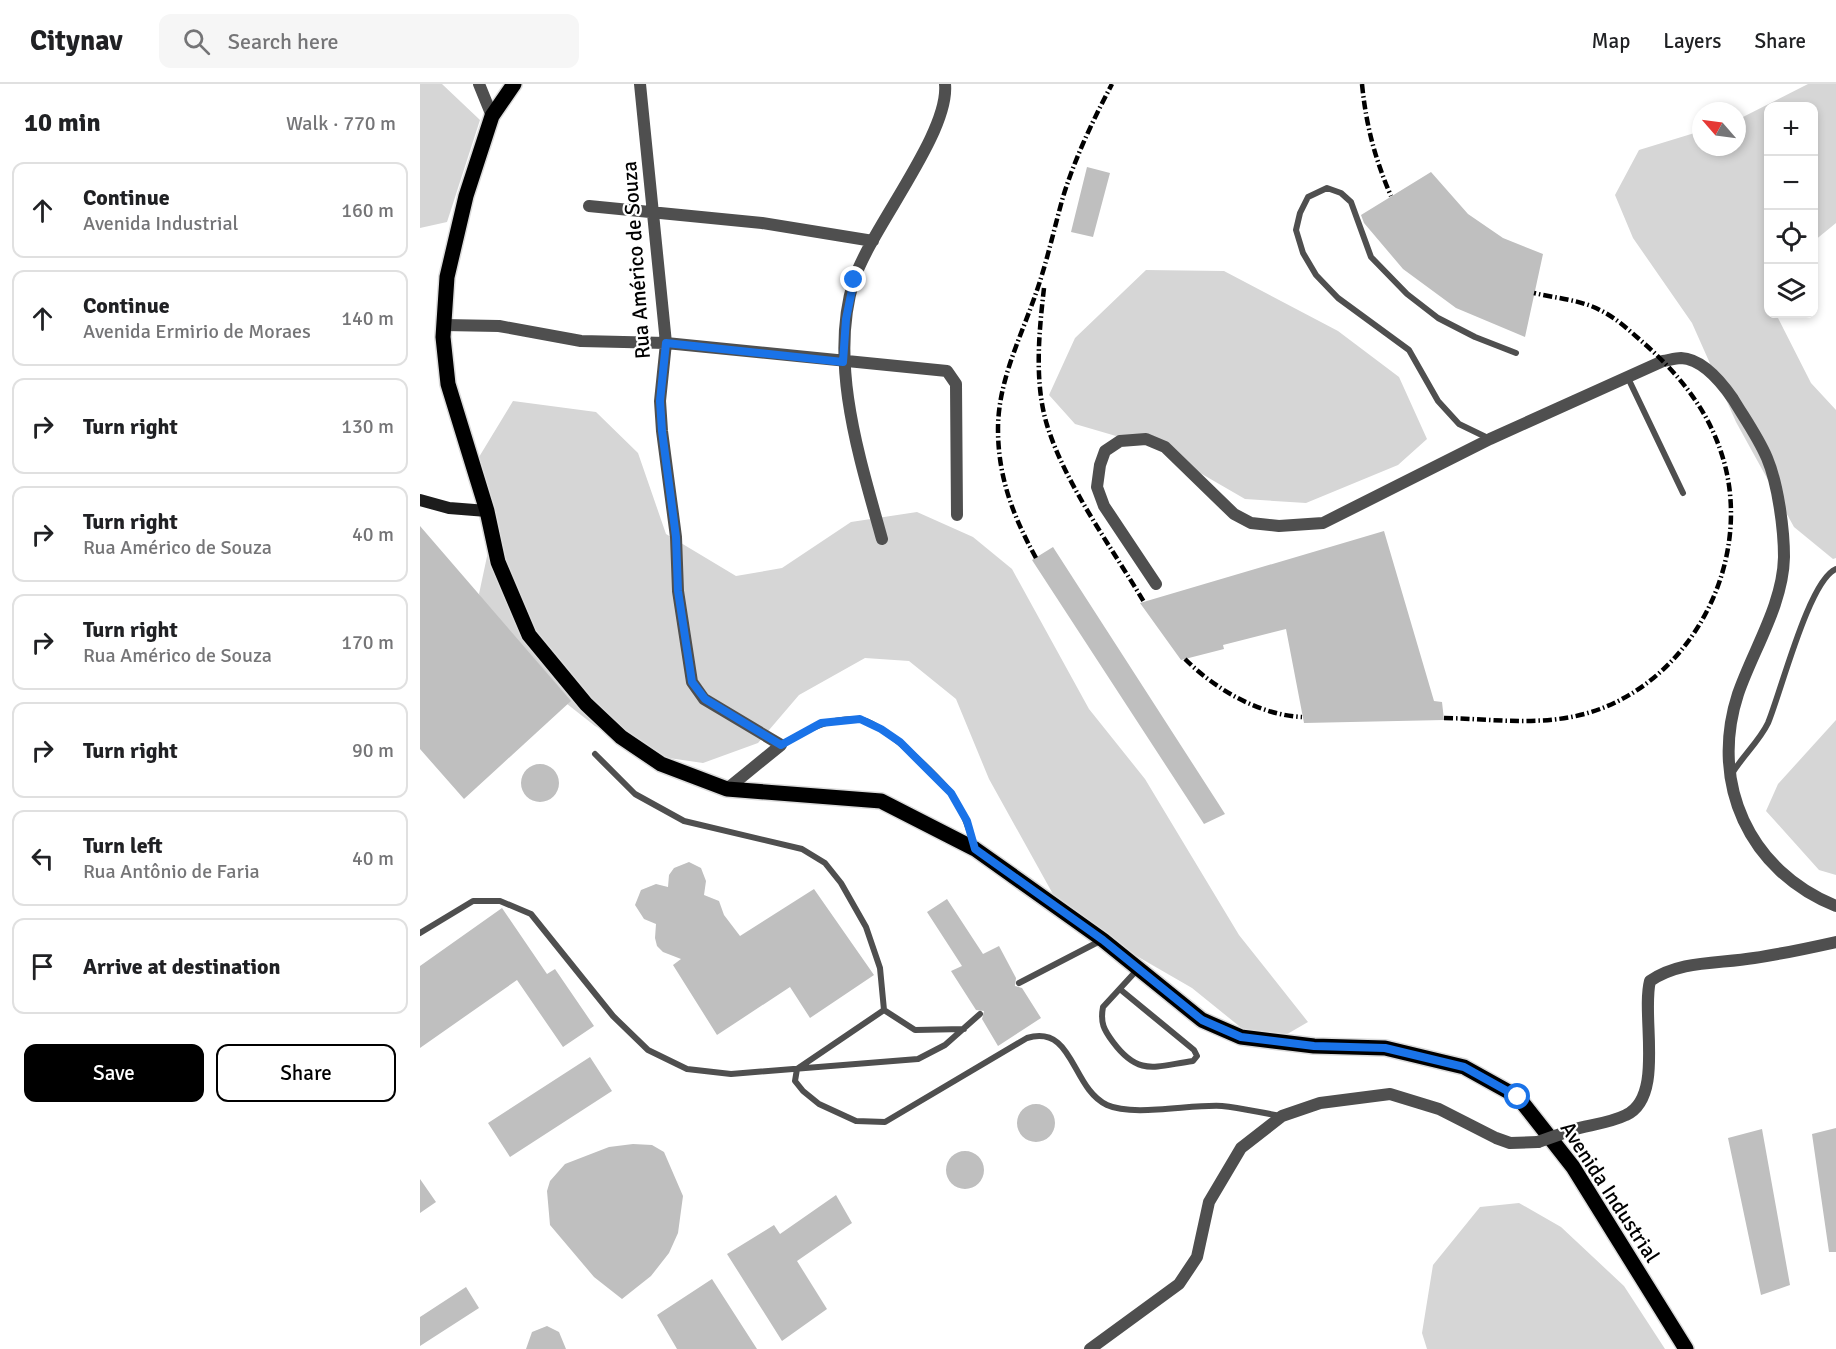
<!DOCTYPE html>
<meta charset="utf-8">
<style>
:root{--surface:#fff;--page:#f6f6f6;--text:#202124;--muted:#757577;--line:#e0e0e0;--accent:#000}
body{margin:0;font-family:Signika,sans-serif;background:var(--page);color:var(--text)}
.controls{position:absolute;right:18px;top:18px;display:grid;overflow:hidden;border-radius:12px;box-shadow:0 3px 9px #0003}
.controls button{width:54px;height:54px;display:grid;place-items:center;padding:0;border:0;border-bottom:2px solid var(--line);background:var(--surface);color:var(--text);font:30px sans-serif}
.compass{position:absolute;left:1272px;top:18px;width:54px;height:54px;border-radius:50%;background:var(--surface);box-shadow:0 3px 9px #0003;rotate:298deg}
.stop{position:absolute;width:18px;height:18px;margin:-14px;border:4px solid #1a73e8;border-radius:50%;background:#fff}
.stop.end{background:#1a73e8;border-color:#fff;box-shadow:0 2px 6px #0008}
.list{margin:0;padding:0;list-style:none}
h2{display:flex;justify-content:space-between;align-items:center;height:78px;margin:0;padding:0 24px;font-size:26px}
h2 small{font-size:20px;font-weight:400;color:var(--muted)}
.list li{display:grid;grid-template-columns:39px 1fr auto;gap:18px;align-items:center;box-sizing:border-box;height:96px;margin:0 12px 12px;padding:0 12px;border:2px solid var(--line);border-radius:12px}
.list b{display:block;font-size:22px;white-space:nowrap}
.list p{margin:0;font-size:20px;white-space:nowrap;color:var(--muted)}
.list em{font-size:20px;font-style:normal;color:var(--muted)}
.actions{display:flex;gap:12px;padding:18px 24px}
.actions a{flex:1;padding:14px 0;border:2px solid var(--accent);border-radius:12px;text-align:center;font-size:21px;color:var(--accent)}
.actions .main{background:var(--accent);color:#fff}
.icon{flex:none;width:33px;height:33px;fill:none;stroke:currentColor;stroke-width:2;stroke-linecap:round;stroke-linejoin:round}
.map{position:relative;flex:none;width:1416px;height:1265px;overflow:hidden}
header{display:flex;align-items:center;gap:36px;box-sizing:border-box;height:84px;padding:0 30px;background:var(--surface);border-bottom:2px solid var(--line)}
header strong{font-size:28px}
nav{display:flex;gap:33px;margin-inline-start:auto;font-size:21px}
.search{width:420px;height:54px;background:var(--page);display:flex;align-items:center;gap:15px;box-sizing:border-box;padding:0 21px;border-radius:12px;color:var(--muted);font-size:22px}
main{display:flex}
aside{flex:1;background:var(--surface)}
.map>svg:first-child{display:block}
</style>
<header>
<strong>Citynav</strong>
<div class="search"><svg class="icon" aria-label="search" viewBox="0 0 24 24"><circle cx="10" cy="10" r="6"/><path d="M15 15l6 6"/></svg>Search here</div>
<nav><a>Map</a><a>Layers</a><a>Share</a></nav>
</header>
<main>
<aside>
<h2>10 min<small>Walk · 770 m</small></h2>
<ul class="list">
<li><svg class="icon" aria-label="ahead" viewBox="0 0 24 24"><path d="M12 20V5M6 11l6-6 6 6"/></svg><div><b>Continue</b><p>Avenida Industrial</p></div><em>160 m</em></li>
<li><svg class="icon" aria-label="ahead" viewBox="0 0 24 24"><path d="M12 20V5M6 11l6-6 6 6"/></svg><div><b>Continue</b><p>Avenida Ermirio de Moraes</p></div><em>140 m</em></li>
<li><svg class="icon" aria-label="right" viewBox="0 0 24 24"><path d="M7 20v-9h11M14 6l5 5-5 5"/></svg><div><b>Turn right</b></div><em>130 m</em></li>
<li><svg class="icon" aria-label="right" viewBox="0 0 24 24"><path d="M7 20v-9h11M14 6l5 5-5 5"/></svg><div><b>Turn right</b><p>Rua Américo de Souza</p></div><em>40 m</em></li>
<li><svg class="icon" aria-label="right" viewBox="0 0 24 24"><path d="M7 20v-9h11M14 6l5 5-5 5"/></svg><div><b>Turn right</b><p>Rua Américo de Souza</p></div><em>170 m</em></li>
<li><svg class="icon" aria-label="right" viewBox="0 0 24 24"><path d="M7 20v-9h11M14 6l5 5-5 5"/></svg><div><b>Turn right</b></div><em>90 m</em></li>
<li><svg class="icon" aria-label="left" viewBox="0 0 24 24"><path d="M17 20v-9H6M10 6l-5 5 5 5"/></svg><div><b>Turn left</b><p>Rua Antônio de Faria</p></div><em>40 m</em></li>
<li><svg class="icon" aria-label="arrive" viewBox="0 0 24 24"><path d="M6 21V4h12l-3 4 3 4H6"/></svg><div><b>Arrive at destination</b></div></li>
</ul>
<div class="actions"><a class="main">Save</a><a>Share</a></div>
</aside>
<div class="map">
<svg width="1416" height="1265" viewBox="0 0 1416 1265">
<rect width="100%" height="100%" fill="#fff"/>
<path fill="#d6d6d6" d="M0,0h22l38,36 -33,102 -27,6z
M1388,0h28v139l-22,18v-135h-46v208h8l35,69 25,27v148l-3,1 -39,-32 -58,-105 -44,-99 -59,-85 -18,-43 24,-45 62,-19v16h36v-27z
M726,186l78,1 114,60 61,46 28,62 -29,26 -92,38 -61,-4 -88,-51 -82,-24 -26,-29 26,-57z
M93,317l83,11 42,41 28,81 70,42 46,-8 69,-46 66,-10 56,25 39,32 77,140 56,70 94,156 69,87 -43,25 -73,-59 -128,-74 -75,-135 -33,-80 -47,-38 -44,-3 -66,37 -41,48 -55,20 -48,-7 -60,-30 -85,-67 -31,-65 13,-61 -13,-76z
M1416,636v155l-17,-5 -53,-59 12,-27z
M1099,1119l42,24 63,59 41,63h-238l-5,-16 11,-68 47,-58z"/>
<path fill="#bfbfbf" d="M667,83l23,6 -17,64 -22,-5z
M1011,88l37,42 35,24 40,16 -18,83 -69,-29 -53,-39 -39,-46 -3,-8z
M0,442l151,175 -107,98 -44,-50z
M964,447l50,170 8,1 2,18 -140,3 -18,-94 -63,16 1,4 -43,11 -41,-57z
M633,463l165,256 7,11 -21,10 -172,-264z
M101 699a19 19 0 1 1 38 0a19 19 0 1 1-38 0Z
M269,778l12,6 5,13 -2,14 15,6 5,14 16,21 74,-47 60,86 -64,43 -20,-31 -73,48 -44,-70 8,-6 -18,-7 -6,-6 -2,-8 1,-14 -12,-5 -9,-14 6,-15 15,-6 12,3 1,-12 5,-7z
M527,815l36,55 16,-8 17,32 -1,8 7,2 19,30 -43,28 -16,-27 2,-8 -8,-1 -25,-39 11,-5 -35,-54z
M82,824l45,66 8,-5 39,57 -31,21 -46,-67 -97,68v-82z
M170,973l22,34 -102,66 -22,-34z
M597 1039a19 19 0 1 1 38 0a19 19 0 1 1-38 0Z
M1416,1044v124h-7l-17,-118z
M1342,1045l28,156 -29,10 -33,-157z
M213,1060l19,1 12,7 19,44 -5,37 -9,20 -18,23 -29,23 -28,-22 -44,-52 -3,-34 3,-10 15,-17 44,-17z
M526 1086a19 19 0 1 1 38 0a19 19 0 1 1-38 0Z
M0,1095l16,23 -16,11z
M416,1111l16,28 -55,38 30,48 -45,32 -55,-87 47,-29 6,9z
M292,1195l45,70h-80l-20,-34z
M46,1203l13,21 -59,38v-29z
M127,1242l12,6 7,17h-40l6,-17z"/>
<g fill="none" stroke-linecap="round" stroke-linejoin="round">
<g stroke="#dbdbdb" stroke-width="18">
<path id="primary" d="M94,0l-22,32 -26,80 -19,81 -4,60 5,47 39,127 11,51 31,73 57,69 35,33 40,27 66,25 154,12 94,48 128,91 99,80 39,17 73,9 71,2 79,19 54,30 55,70 113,182"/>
</g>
<path stroke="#4f4f4f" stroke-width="6" d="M1208,294l55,115
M1070,355l-31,-15 -21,-23 -29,-51 -71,-52 -22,-23 -13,-22 -7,-23 4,-17 8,-16 19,-9 14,5 10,9 20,55 36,37 31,24 37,19 41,16
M361,661c26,-15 46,-27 77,-26 22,1 82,58 95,77 10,16 16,31 21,50
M175,670l40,40 49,27 118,28 23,14 16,20 25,44 14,41 4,42 31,20 49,-1
M1313,688c10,-16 27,-32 35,-49 13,-31 41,-143 68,-154
M0,849l53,-32h27l31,13 82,102 35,34 39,19 44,5 187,-15 27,-14 35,-31
M599,899l83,-43
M701,906l73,60 3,6 -4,5c-38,5 -54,16 -80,-19 -9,-12 -13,-19 -10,-35l34,-37
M464,926l-87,59 -2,12 8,10 16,13 37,17 29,1 142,-84c47,-14 44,50 80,67 26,12 85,-1 115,1 20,2 40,7 60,10"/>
<path stroke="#4f4f4f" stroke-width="12" d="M59,0l13,32
M220,0l26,259 -6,58 2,30 14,106 2,54 14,91 12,17 77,46 -54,44
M169,122l173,17 111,18
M24,241l55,1 82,15 85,2 281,28 9,13 1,131
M462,455c-22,-80 -54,-176 -28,-259 17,-52 96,-147 91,-196
M736,500l-52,-78 -7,-19 3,-22 5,-14 15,-10 26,-2 19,8 69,67 17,9 28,3 44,-3 167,-84 173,-78c6,-1 13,-3 18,-3 22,1 41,25 52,41 12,20 25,38 34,59 11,26 17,71 17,99 -1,48 -31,93 -46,137 -29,89 11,177 98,212
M1152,1046c17,-5 38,-7 54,-15 39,-18 15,-99 24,-134 31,-21 68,-17 104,-23 27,-4 55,-10 82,-16
M670,1265l89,-65 18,-27 12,-55 32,-54 41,-32 38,-13 70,-9 49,15 57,29 14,5 28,-1"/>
<path stroke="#1c1c1c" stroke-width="12" d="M0,416l29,8 38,3"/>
<use href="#primary" stroke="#000" stroke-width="15"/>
<path stroke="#000" stroke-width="4.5" stroke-dasharray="9 3 1.5 3" stroke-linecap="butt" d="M942,0c4,41 13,75 29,112
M624,204c-5,44 -10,94 3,137 18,59 65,123 97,177
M616,474c-23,-42 -38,-81 -38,-129 0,-48 23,-92 38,-136 11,-31 18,-64 27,-96 12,-39 30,-77 49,-113
M765,575c30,30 74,56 117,58
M1024,634c53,1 105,10 156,-9 99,-37 155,-157 121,-257 -14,-43 -42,-77 -74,-106 -15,-13 -29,-27 -47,-36 -19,-10 -45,-12 -66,-17"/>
<path stroke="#4f4f4f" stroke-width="12" d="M1118,1058l34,-12"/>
</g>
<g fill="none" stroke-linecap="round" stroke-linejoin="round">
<path stroke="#1a73e8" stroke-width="8" d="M434,196l-8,39 -3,43 -177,-19 -6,58 2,30 14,106 2,54 14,91 13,17 76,46 40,-22 39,-4 21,10 19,13 51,51 16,28 8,28 128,91 99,80 39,17 73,9 71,2 79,19 54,30"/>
</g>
<g text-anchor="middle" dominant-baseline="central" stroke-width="4.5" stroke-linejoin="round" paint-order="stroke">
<g font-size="21" fill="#000" stroke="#fff">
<text transform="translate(216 176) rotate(-94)">Rua Américo de Souza</text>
<text transform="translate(1190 1108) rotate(57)">Avenida Industrial</text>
</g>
</g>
</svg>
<div class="controls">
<button>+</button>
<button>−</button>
<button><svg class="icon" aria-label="locate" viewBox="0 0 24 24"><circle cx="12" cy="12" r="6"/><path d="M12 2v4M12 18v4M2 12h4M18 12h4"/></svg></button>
<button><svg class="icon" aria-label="layers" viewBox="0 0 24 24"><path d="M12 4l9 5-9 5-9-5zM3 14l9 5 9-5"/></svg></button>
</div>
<svg class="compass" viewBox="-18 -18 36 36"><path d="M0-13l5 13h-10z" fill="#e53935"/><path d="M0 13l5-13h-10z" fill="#757577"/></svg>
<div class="stop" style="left:1098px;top:1013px"></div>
<div class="stop end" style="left:434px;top:196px"></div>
</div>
</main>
